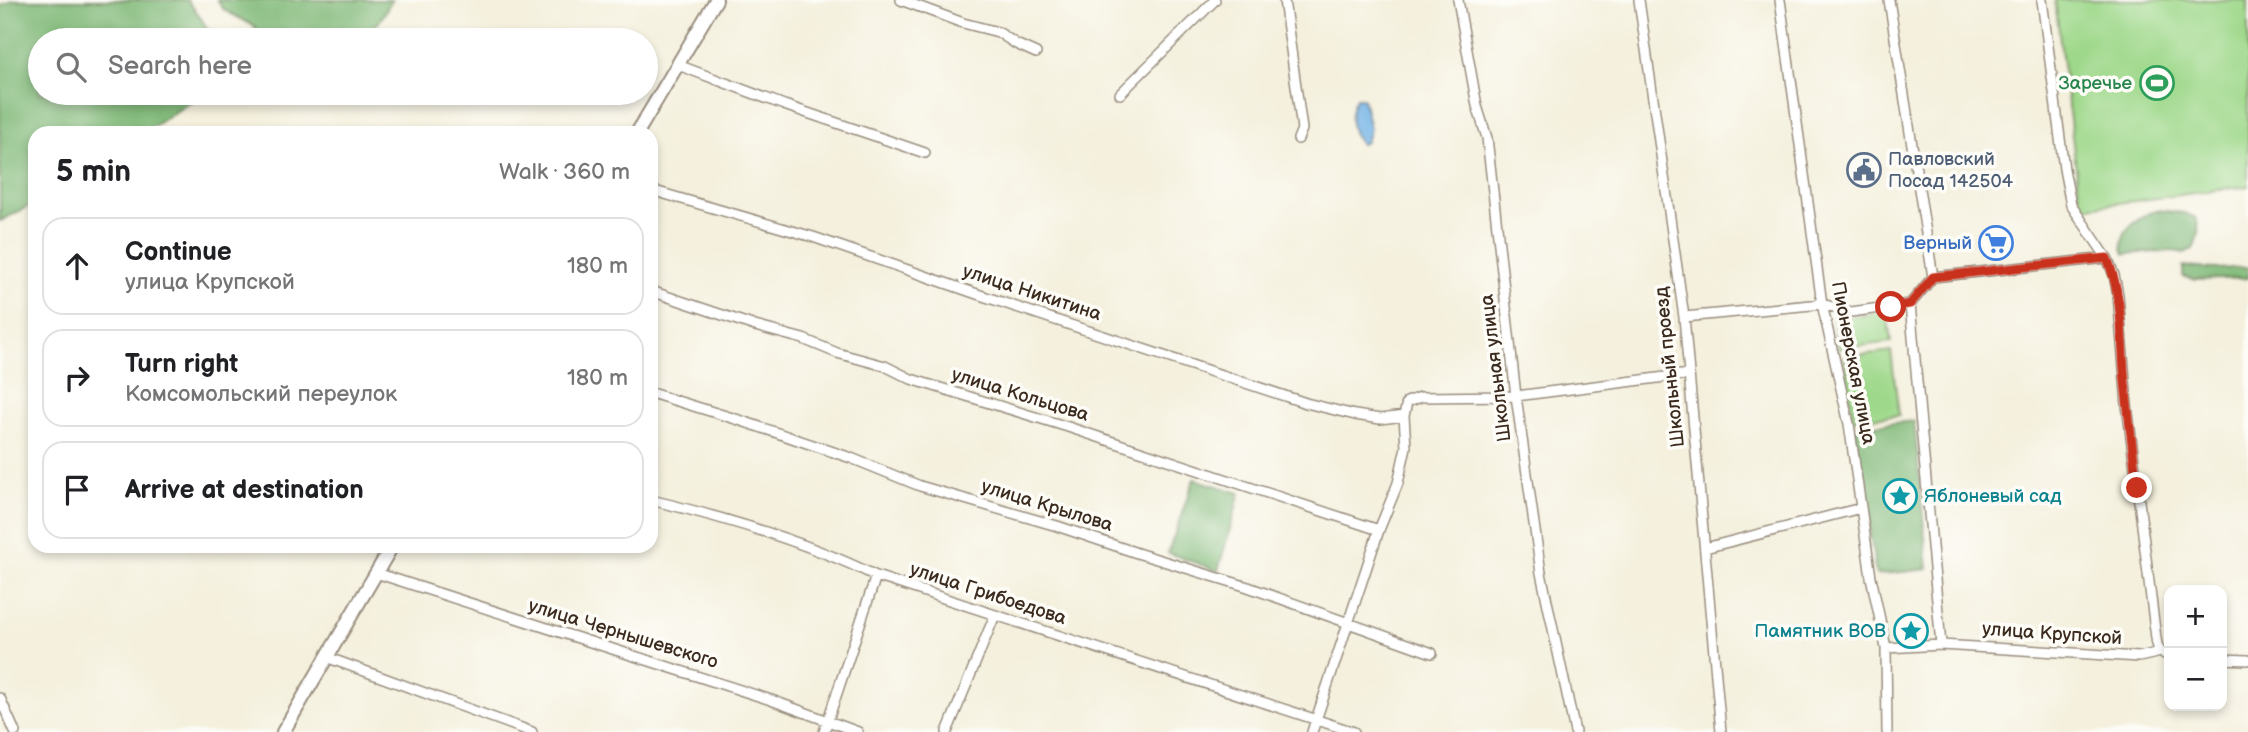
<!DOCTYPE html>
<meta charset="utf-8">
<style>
:root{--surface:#fff;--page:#f6f6f6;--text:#202124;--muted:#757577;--line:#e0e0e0}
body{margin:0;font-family:"Balsamiq Sans",sans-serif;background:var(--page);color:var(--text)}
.controls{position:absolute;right:21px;bottom:21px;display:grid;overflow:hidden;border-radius:14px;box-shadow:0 4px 10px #0003}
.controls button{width:63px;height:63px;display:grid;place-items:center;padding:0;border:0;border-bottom:2px solid var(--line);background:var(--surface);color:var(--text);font:35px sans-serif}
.stop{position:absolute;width:21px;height:21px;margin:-16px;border:5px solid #c8321e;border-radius:50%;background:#fff}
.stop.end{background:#c8321e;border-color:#fff;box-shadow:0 2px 7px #0008}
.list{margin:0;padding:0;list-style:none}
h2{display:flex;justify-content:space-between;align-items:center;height:91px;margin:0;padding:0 28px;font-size:30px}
h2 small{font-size:23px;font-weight:400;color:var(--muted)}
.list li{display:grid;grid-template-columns:46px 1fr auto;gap:21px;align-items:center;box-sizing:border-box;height:98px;margin:0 14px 14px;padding:0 14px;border:2px solid var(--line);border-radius:21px}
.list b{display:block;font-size:26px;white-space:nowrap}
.list p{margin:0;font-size:23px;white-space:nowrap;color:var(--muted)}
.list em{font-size:23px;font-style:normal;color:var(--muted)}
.icon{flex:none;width:38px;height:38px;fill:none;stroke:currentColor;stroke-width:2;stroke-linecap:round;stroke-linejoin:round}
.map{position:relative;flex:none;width:2248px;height:732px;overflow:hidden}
.search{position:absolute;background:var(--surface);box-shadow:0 4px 10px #0003;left:28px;top:28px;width:630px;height:77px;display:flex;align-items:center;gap:18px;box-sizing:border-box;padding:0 24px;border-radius:38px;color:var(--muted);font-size:26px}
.panel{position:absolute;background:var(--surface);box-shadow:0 4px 10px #0003;left:28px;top:126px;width:630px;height:427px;border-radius:21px}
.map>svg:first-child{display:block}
</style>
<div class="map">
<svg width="2248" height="732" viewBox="0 0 2248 732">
<rect width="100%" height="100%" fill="#fdfcf7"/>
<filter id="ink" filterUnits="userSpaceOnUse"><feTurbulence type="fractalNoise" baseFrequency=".0143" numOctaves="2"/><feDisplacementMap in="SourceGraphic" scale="14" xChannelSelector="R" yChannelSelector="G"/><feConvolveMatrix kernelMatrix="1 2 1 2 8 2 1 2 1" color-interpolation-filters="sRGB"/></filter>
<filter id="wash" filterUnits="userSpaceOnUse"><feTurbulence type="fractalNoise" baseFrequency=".00686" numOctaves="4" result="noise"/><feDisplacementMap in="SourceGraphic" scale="28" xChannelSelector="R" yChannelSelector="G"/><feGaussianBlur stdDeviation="1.57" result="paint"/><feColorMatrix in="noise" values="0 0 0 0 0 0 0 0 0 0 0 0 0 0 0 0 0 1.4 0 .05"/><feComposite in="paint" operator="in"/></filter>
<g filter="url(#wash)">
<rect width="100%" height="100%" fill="#f4f0dd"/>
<path fill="#9ed88a" stroke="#6c8154" stroke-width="2" d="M2055,0h193v186l-167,22z
M1887,312l4,30 -53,7 -5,-30z
M1891,351l8,64 -46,5 -9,-63z"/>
<path fill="#7eb876" stroke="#5c714a" stroke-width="2" d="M12,0h175l12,15 15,25h-174v53h164l-61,40h-108v70l-35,18v-215z
M217,0h175c-5,7 -9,18 -15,24 -30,25 -88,16 -125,16l4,-13 -32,-17z
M2156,210l27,3 12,4c6,12 3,21 -2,32l-9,4 -10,-2 -49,3c-10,-23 12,-35 31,-44z
M2183,267l34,2 31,-2v11l-54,2 -11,-4z
M1914,421l14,148 -52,6 -21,-148z
M1194,479l46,14 -22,78 -50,-18z"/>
<path fill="#71b2e5" stroke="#566e82" stroke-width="2" d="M1356,98h7l7,31 -4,13 -5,2c-13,-13 -13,-31 -5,-46z"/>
</g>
<g filter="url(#ink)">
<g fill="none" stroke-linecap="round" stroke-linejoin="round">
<g stroke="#988d7e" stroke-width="12">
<path id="street" d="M901,0l62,23 35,9 18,12 20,9
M1284,0l18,129 -4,10
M1458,0l19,106 10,32 29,258 25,177 34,159
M1639,0l45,317 37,415
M1780,0l42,304 27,120 22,153 15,71 1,84
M1889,0l44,277
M2042,0l22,169 7,36 36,53 7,17 4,20 9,110 29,233c1,9 3,16 13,17
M678,65l106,40 141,48
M1120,94l95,-94
M651,190l162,47 164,57 329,109 49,12 25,4 24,-3
M651,291l104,35 48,13 34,14 48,13 26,13 157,48 311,103
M1684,317l138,-13 29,8 59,-8
M651,393l88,27 112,38 69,28 137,40 80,27 111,34 184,66
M651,500c75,18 156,42 225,76l478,156
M1705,548l156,-40
M376,573l395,127 87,32
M1941,645l-31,-341 23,-27 174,-19
M1886,648l55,-3 198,12 22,-5
M326,657l206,75
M2222,659l26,1
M0,698l15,34
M824,732l52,-156
M947,732l48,-117
M1312,732l67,-202 19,-47 8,-36 -2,-31 3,-14 14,-5 95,-1 173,-22"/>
</g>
<g stroke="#988d7e" stroke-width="16">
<path id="secondary" d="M637,133l79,-133
M283,732l109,-186"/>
</g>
<use href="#street" stroke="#fff" stroke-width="9"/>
<use href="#secondary" stroke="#fff" stroke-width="12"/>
</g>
</g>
<g fill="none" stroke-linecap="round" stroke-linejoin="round" filter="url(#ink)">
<path stroke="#c8321e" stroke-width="9" d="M1891,307l19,-3 23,-27 174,-19c15,36 14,74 17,112 3,39 9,78 13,118"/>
</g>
<defs>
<g id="stadium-ring" transform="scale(1.75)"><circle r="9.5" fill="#fdfcf7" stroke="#2e9e5b" stroke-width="1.5"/><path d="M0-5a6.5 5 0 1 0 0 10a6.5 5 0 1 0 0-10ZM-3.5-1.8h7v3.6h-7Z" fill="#2e9e5b"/></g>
<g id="civic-ring" transform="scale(1.75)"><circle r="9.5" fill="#fdfcf7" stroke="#5c6f8a" stroke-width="1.5"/><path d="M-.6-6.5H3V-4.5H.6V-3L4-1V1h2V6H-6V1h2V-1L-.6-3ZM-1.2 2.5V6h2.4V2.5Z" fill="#5c6f8a"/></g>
<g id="supermarket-ring" transform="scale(1.75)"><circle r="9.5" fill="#fdfcf7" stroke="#3f7fe0" stroke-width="1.5"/><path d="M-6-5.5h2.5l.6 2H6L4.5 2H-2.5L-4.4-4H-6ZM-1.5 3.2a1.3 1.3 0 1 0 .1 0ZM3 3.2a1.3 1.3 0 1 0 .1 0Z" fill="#3f7fe0"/></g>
<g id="sight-ring" transform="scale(1.75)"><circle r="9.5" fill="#fdfcf7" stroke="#0f9aa8" stroke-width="1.5"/><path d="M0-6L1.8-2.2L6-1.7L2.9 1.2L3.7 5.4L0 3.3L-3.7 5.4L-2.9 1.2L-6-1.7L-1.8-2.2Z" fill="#0f9aa8"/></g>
</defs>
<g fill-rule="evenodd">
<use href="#stadium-ring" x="2157" y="83"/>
<use href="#civic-ring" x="1864" y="170"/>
<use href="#supermarket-ring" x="1996" y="243"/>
<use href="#sight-ring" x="1900" y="496"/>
<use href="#sight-ring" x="1911" y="631"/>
</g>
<g text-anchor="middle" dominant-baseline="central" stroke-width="7" stroke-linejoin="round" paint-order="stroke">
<g font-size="19" fill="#27864d" stroke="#fdfcf7" text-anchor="end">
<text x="2132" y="83">Заречье</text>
</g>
<g font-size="19" fill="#4e5e75" stroke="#fdfcf7" text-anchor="start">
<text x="1888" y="159">Павловский<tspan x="1888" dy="22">Посад 142504</tspan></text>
</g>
<g font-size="19" fill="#366cbe" stroke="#fdfcf7" text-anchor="end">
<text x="1972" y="243">Верный</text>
</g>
<g font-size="19" fill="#3b2a1e" stroke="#fdfcf7">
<text transform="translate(1032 293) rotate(18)">улица Никитина</text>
<text transform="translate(1853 363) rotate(79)">Пионерская улица</text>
<text transform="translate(1670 367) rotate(-96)">Школьный проезд</text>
<text transform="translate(1496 368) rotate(-97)">Школьная улица</text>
<text transform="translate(1020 395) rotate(17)">улица Кольцова</text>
<text transform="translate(1047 506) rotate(17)">улица Крылова</text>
<text transform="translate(988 594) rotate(18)">улица Грибоедова</text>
<text transform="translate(623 634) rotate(17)">улица Чернышевского</text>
<text transform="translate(2052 634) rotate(4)">улица Крупской</text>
</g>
<g font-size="19" fill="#0d838f" stroke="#fdfcf7" text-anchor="start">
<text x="1924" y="496">Яблоневый сад</text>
<text x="1886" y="631" text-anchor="end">Памятник ВОВ</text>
</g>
</g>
</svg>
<div class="controls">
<button>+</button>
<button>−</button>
</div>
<div class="stop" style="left:1891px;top:307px"></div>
<div class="stop end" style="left:2137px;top:488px"></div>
<div class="search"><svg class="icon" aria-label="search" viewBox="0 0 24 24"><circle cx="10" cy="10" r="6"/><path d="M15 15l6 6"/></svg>Search here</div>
<section class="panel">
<h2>5 min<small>Walk · 360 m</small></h2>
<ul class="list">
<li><svg class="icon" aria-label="ahead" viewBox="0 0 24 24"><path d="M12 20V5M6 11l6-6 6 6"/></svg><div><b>Continue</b><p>улица Крупской</p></div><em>180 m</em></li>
<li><svg class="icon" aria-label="right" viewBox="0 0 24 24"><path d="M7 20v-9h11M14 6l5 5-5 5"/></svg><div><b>Turn right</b><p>Комсомольский переулок</p></div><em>180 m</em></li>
<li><svg class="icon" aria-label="arrive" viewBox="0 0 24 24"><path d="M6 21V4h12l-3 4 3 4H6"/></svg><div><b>Arrive at destination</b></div></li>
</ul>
</section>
</div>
